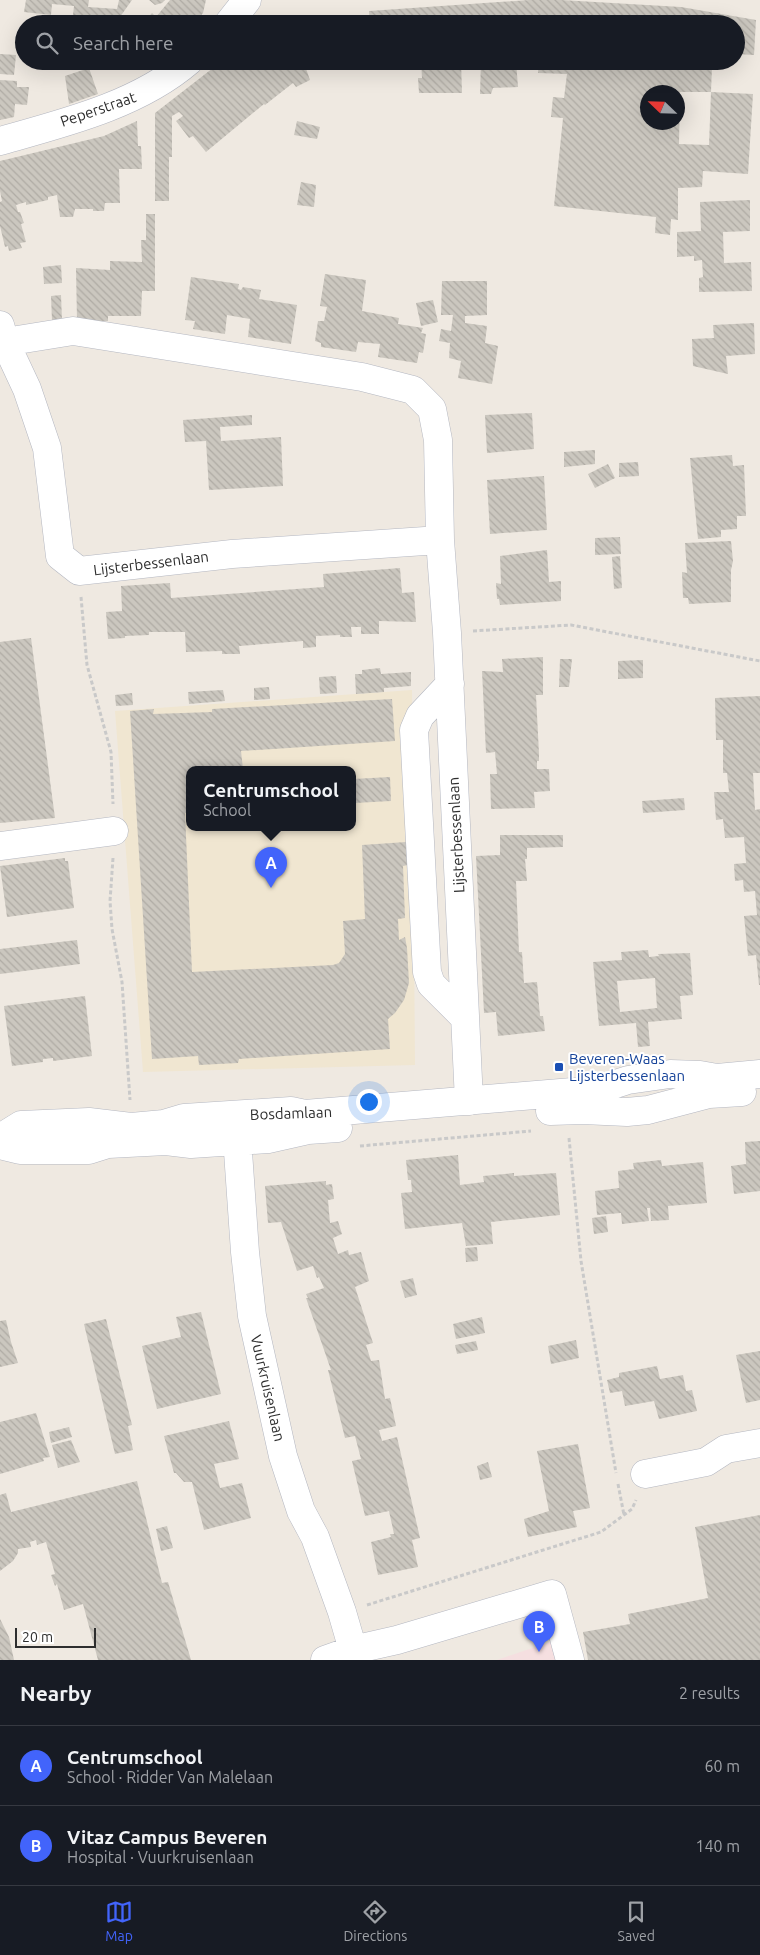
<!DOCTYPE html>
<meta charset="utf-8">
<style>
:root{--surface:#171b24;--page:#20242c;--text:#f1f3f6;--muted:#9ea1a6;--line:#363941;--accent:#4264fb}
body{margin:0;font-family:Ubuntu,sans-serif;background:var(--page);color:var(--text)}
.compass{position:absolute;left:640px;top:85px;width:45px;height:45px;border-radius:50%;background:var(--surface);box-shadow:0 5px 20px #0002;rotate:293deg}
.scale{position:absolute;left:15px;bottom:12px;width:81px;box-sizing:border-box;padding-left:5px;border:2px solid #2e2e2e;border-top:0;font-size:14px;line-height:18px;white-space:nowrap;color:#2e2e2e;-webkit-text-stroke:4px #fff;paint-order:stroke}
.you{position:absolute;left:368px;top:1101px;width:18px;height:18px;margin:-12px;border:4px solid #fff;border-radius:50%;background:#1a73e8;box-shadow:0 0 0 8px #1a73e833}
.badge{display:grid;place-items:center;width:32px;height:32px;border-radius:50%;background:var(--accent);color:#fff;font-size:16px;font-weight:700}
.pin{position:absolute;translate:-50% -41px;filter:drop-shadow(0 1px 2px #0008)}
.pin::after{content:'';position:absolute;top:26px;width:18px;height:15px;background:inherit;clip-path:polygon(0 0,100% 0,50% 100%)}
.popup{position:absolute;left:186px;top:766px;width:170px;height:65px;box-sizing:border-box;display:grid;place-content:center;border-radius:10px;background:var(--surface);filter:drop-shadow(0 1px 4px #0005);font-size:16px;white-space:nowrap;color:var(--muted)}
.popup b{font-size:19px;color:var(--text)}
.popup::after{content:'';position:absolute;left:50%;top:100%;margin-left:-10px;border:10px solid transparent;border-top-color:var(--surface)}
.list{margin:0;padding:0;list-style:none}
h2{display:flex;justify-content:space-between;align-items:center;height:65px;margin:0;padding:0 20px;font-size:21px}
h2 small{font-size:16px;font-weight:400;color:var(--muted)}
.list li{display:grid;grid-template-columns:32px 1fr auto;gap:15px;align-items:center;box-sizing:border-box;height:80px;padding:0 20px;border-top:1px solid var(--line)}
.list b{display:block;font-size:19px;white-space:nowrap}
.list p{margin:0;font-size:16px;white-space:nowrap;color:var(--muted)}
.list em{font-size:16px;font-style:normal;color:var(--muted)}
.icon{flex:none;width:28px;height:28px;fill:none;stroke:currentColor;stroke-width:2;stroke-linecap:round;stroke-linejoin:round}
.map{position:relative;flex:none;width:760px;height:1660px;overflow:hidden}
.search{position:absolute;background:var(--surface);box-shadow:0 5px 20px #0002;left:15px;right:15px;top:15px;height:55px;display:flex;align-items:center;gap:12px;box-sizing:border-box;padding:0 18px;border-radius:28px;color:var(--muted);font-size:19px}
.sheet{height:225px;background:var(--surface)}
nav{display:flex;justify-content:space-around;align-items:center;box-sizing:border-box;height:70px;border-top:1px solid var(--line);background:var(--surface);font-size:14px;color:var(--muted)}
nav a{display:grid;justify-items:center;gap:2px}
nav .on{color:var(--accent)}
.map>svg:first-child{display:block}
</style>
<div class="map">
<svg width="760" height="1660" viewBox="0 0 760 1660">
<defs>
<pattern id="building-back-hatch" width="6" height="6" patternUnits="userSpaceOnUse" patternTransform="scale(1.25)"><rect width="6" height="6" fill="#cbc7bf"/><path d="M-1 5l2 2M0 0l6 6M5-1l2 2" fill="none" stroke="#afaba4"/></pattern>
</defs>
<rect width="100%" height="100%" fill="#efe9e1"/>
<path fill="#f0e6d1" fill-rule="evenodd" d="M412,690l3,375 -272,7 -28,-361zM190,769h162v58h-162z"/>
<path fill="#f5dfe0" d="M556,1640l5,20h-64z"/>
<path fill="url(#building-back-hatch)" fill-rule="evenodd" d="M26,0h63l-1,7 29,2 2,-9h13l-17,24h-43l2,-18 -22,-2 -1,11 -27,-3z
M149,0h16l-3,3 -7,2z
M170,0h36l-3,13 -9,11h-51l9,-11 4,4z
M529,0h32l120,7 75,13 -2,35 -18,-1v-30h-366l-1,-13z
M318,15l1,9h-45l16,-7z
M0,54l16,1 -2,20 -14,-1z
M222,61h87l-5,2 6,17 -14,7 -3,-4 -28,22 -1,-1 -58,48 -13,-16 -4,2 -13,-17 7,-5 -4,-4 -7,4v41h-3v44h-14v-88z
M421,61h40l1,32h-43l-1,-15h4z
M481,61h35l2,26 -25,1 -2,6h-11z
M539,61h189l-1,6h-15l-1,25h-31l-1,52 30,1 2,-53 42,2 -5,80 -45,-3 -1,16 -24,1v32l-7,-1 -1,16 -15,-2 1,-16 -102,-11 9,-88 -12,-1 2,-20 11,1 3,-24 -29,-1zM648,92h30v30h-30z
M89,68l9,26 -29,10 -4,-28z
M0,80l17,1v6h12l-2,18 -12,-1 -1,13 -14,3z
M137,121l1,25h3l1,23h-23l1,34h-15l-1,8h-11v-2h-18l-2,8h-13l-3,-22 -9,2v3l-22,5v-3l-10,3 2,7h2l4,11 -3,1 5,18 -6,1 2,5 -13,3 -1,-5 -3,1 -5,-21v-24l2,-1 -2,-10v-30l104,-25z
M297,121l23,6 -3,12 -23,-4z
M301,182l15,3 -2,22 -17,-2z
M750,200v31l-27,1 1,31 27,-1 1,29 -53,1v-14l4,-1 -1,-17 -8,1v-5l-17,1v-25l24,-1 -1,-29z
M146,214h9v77h-13l-1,25h-33v5h-31l-1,-53 34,2v-9l32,1 -1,-22h5z
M61,265l1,18 -18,1 -1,-17z
M325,274l41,6 -4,31 37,7 -1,6 25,4 -2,5 5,1 -3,19 -4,-1 -2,11 -39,-6 2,-13 -22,-2 -2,10 -35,-5v-4l-6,-2 3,-20h6l3,-14 -7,-1z
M191,277l48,7 -1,5 3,1 2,-3 18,3 -2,9 38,6 -6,39 -43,-7 2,-18 -23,-4 -2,19 -32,-5 2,-8 -10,-1z
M442,281h45v34l-22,1v7l22,3 -2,17 13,3 -6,38 -34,-6 3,-17 -12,-3 1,-15 -11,-2 2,-12 10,2 2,-16h-12z
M61,295l1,25 -10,1 -1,-25z
M433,300l5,22 -17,4 -5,-23z
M754,323l1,31 -29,2 2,18 -35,-8 -1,-27 22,-1 -1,-13z
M532,413l2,36 -47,4 -2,-38z
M252,415v10l-32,2 1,14 60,-4 2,49 -74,4 -3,-49 -21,1 -2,-22z
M595,450v14l-31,3v-15z
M732,455l1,11 11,-1 2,51h-9v13l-16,1v7l-23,2 -8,-81z
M638,462l1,14 -20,1v-14z
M608,464l7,14 -20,10 -7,-14z
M544,476l3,54 -57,4 -3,-54z
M620,537l1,17 -26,1v-17z
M731,541l2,20 -2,9v32l-42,2 -1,-6h-5l-1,-26 5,1 -2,-30z
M547,550l2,32 12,-1v20l-61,4 -1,-6h-2l-1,-16 5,1 -1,-28z
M620,556l2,32 -8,1 -2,-32z
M400,568l2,25 12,-1 2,30 -37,-1v13h-18v-7h-10l1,10h-12v-2l-24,1v11l-13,1v-7l-64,5 1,8h-18v-3l-36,1 -1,-20h-36v3l-24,1v2l-17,1 -2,-27 16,-1 -1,-25 49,-3 1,15 153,-11 -1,-13z
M31,638l24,180 -55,5v-181z
M543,657v38h-7l3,59v7h-2v8h12l1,22 -16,1 1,16 -44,1 -1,-35h7l-2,-22 -9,1 -4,-82 21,1 -1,-13z
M560,659h12l-3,28h-10z
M643,660v18l-25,1v-18z
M380,668l1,6 30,-2v14l-27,2v4l-28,2 -1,-20h7v-4z
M336,676l1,17 -17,1 -1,-17z
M269,687l1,12 -16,1v-12z
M223,690l2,11 -36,3 -1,-12z
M132,693l1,12 -17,1 -1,-11z
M760,696v77h-7l2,37 5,-1v176h-1l-3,-30 -8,1 -4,-40 13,-1 -2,-24 -11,1 -1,-12 -8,1 -1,-17 12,-1 -2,-26 -19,1 -2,-19 -7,1 -2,-28h15l-2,-19h-4v-33h-7l-1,-42z
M392,699l3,42 -154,10 2,18h-53v43l-5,1 7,159 141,-7 6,-2 6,-9 -2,-33 22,-2 -3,-74 44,-3 2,23 -5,1 2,52 -7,1 1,21 6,-3 2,11 2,35 -5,17 -9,13 -7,6 2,30 -151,10 -1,4 -39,2 -1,-9 -46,3 -22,-348 24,-2 -1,5 59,-2v-3z
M390,777l1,24 -36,2 -2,-24z
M684,798l1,12 -42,3 -1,-12z
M500,835h63v12l-36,1v11h-2l2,22h-11l3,71h3l2,31 13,-1 3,34h3l2,15 -47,5 -2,-24 -12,1 -8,-157 24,-1z
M65,858v3h3l6,47 -67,9 -7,-51z
M77,940l3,24 -80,10v-25z
M648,950l1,7 10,-1 -1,-2 32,-1 3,42 -13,1 2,23 -34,3 2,24 -12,1 -2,-24 -37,3 -6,-64 29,-2 -1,-8zM655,978l2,30 -37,4 -3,-31z
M85,996l7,60 -39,5v-3l-10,1v3l-31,4 -8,-60z
M760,1141v50l-26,3 -3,-28 15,-2 -1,-22z
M458,1155l2,30 24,-3 -1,-6 31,-3v3l42,-3 4,42 -69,7 2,22 -27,2 -4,-23 -57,6 -4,-36 11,-1 -1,-12h-3l-2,-20z
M661,1160l1,6 41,-4 4,41 -39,3 1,14 -18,1 -1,-13h-3l2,13 -27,3 -1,-11 -24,2 -2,-24 24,-3 -1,-17 16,-2 -1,-6z
M326,1181v4l6,-1 2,15 -6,1 2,23 8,-2 4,13 -9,4 5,16 10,-4 1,5 12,-3 8,29 -14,6 18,56 -7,2 5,16 8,-1 6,39 5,-1 6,28 -17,4 3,11 15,-4 23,101 -8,2 6,27 -40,8 -7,-33 20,-5 -1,-3h4l-5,-23 -24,5 -13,-55 9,-2 -6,-23 -10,2 -17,-68h3l-25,-72h2l-2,-4 18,-6 -5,-11 -2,1 -4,-12 -16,5 -16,-49 -13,1 -3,-37z
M606,1216l2,16 -14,2 -2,-16z
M477,1247l1,14 -12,1 -1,-14z
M413,1278l4,17 -12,3 -5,-17z
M201,1312l20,82 -64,15 -15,-63 39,-9 -5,-20z
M482,1317l3,16 -29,6 -3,-15z
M106,1319l26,106 -4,1 5,24 -18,4 -31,-130z
M6,1320l5,22 7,21 -18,4v-46z
M576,1340l3,18 -28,6 -3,-18z
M476,1341l2,9 -21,4 -2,-9z
M760,1351v49l-14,3 -10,-48z
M657,1366l3,13 23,-4 3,16 6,-1 5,21 -38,8 -5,-18 -29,5 -3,-15 -12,2 -3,-13 12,-3v-4z
M36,1413l14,44 -7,1 1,3 -44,13v-52z
M229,1421l10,38 -25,5 6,24 22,-5 9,35 -47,12 -12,-48h-8l-8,-9h-2l-10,-37z
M69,1427l3,10 -21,6 -2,-11z
M71,1440l9,22 -22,6 -6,-23z
M578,1444l12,64 -17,3 4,16 -49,10 -4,-18 25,-8 -12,-60z
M488,1462l4,15 -12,3 -3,-14z
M137,1481l25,102 6,-1 23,78h-93l-15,-56 -19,6 -7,-26 -2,2 -4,-11 4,-1 -9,-32 -9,3 -1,-5 -6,2 1,5 -13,2v4l-5,8 -13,10v-76l6,-2 5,19z
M760,1515v145h-172l-5,-28 47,-8 -2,-10 80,-16 -13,-71z
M167,1526l6,22 -12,3 -5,-22z
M0,1619l9,18 5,23h-14z"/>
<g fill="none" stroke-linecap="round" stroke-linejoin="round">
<g stroke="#b4b7c1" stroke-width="29">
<path id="minor" d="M228,24l19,-24
M0,141c64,-18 138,-36 189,-80
M0,325l5,17 22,47 20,59 13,108 19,15 153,-17 208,-14
M5,342l68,-11 289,46 51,13 19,19 6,31 2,100 7,93 22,468
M450,684l-30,32 -6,14 13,242 4,12 34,34
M0,846l114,-15
M550,1111l33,-1 44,2 21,-2 61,-16 33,-2
M236,1123l9,129 7,64 31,140 18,55 14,26 27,75 11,38
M0,1138l21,-13 68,-3 42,5 33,-3 20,-6 107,-7 14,3 292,-24 31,-10 42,-6 30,1 17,3 43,-4
M0,1145l20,5h69l19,-6 58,-3 25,3 77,-5 40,-9 30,-2
M645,1474l61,-12 20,-13 34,-6
M325,1660l28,-10 44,-10 155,-46 18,66"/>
</g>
<path stroke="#c9c9c9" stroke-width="3" stroke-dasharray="4 2.5" stroke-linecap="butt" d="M81,597l6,68 24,87 2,52
M473,631l98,-6 189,36
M113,858l-3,43 2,28 10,53 8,118
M569,1138l12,123 35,212
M360,1146l171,-15
M618,1484l6,31
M367,1605l234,-73 31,-23 4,-9"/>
<use href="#minor" stroke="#fff" stroke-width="28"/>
</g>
<rect fill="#1a4fb4" stroke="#fff" stroke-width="2" x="554" y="1062" width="10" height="10" rx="2.5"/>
<g text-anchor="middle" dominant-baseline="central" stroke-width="4" stroke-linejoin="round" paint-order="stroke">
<g font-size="15" fill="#2e2e2e" stroke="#fff">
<text transform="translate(98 109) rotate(-19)">Peperstraat</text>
<text transform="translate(151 563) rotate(-7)">Lijsterbessenlaan</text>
<text transform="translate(456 835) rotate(-93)">Lijsterbessenlaan</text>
<text transform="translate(291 1113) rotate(-2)">Bosdamlaan</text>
<text transform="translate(268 1388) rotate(77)">Vuurkruisenlaan</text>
</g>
<g font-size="15" fill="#164399" stroke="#fff" text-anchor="start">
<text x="569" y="1058">Beveren-Waas<tspan x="569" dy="17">Lijsterbessenlaan</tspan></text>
</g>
</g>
</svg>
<svg class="compass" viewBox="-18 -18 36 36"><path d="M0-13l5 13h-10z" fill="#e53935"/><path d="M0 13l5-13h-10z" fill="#9ea1a6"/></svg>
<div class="scale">20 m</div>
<div class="you"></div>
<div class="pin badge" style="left:271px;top:888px">A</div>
<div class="popup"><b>Centrumschool</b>School</div>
<div class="pin badge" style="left:539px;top:1652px">B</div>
<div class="search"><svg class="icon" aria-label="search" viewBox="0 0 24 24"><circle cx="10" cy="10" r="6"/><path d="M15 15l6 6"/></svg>Search here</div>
</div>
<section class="sheet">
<h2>Nearby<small>2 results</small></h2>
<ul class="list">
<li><span class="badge">A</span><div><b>Centrumschool</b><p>School · Ridder Van Malelaan</p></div><em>60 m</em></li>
<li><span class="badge">B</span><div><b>Vitaz Campus Beveren</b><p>Hospital · Vuurkruisenlaan</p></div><em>140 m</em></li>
</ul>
</section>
<nav>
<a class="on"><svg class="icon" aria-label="map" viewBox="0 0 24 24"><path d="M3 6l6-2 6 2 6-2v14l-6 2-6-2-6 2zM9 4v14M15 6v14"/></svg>Map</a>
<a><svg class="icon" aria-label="directions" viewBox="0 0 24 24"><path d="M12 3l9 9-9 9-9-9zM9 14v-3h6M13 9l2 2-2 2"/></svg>Directions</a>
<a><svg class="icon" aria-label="saved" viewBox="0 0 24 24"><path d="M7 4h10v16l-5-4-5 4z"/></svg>Saved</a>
</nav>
